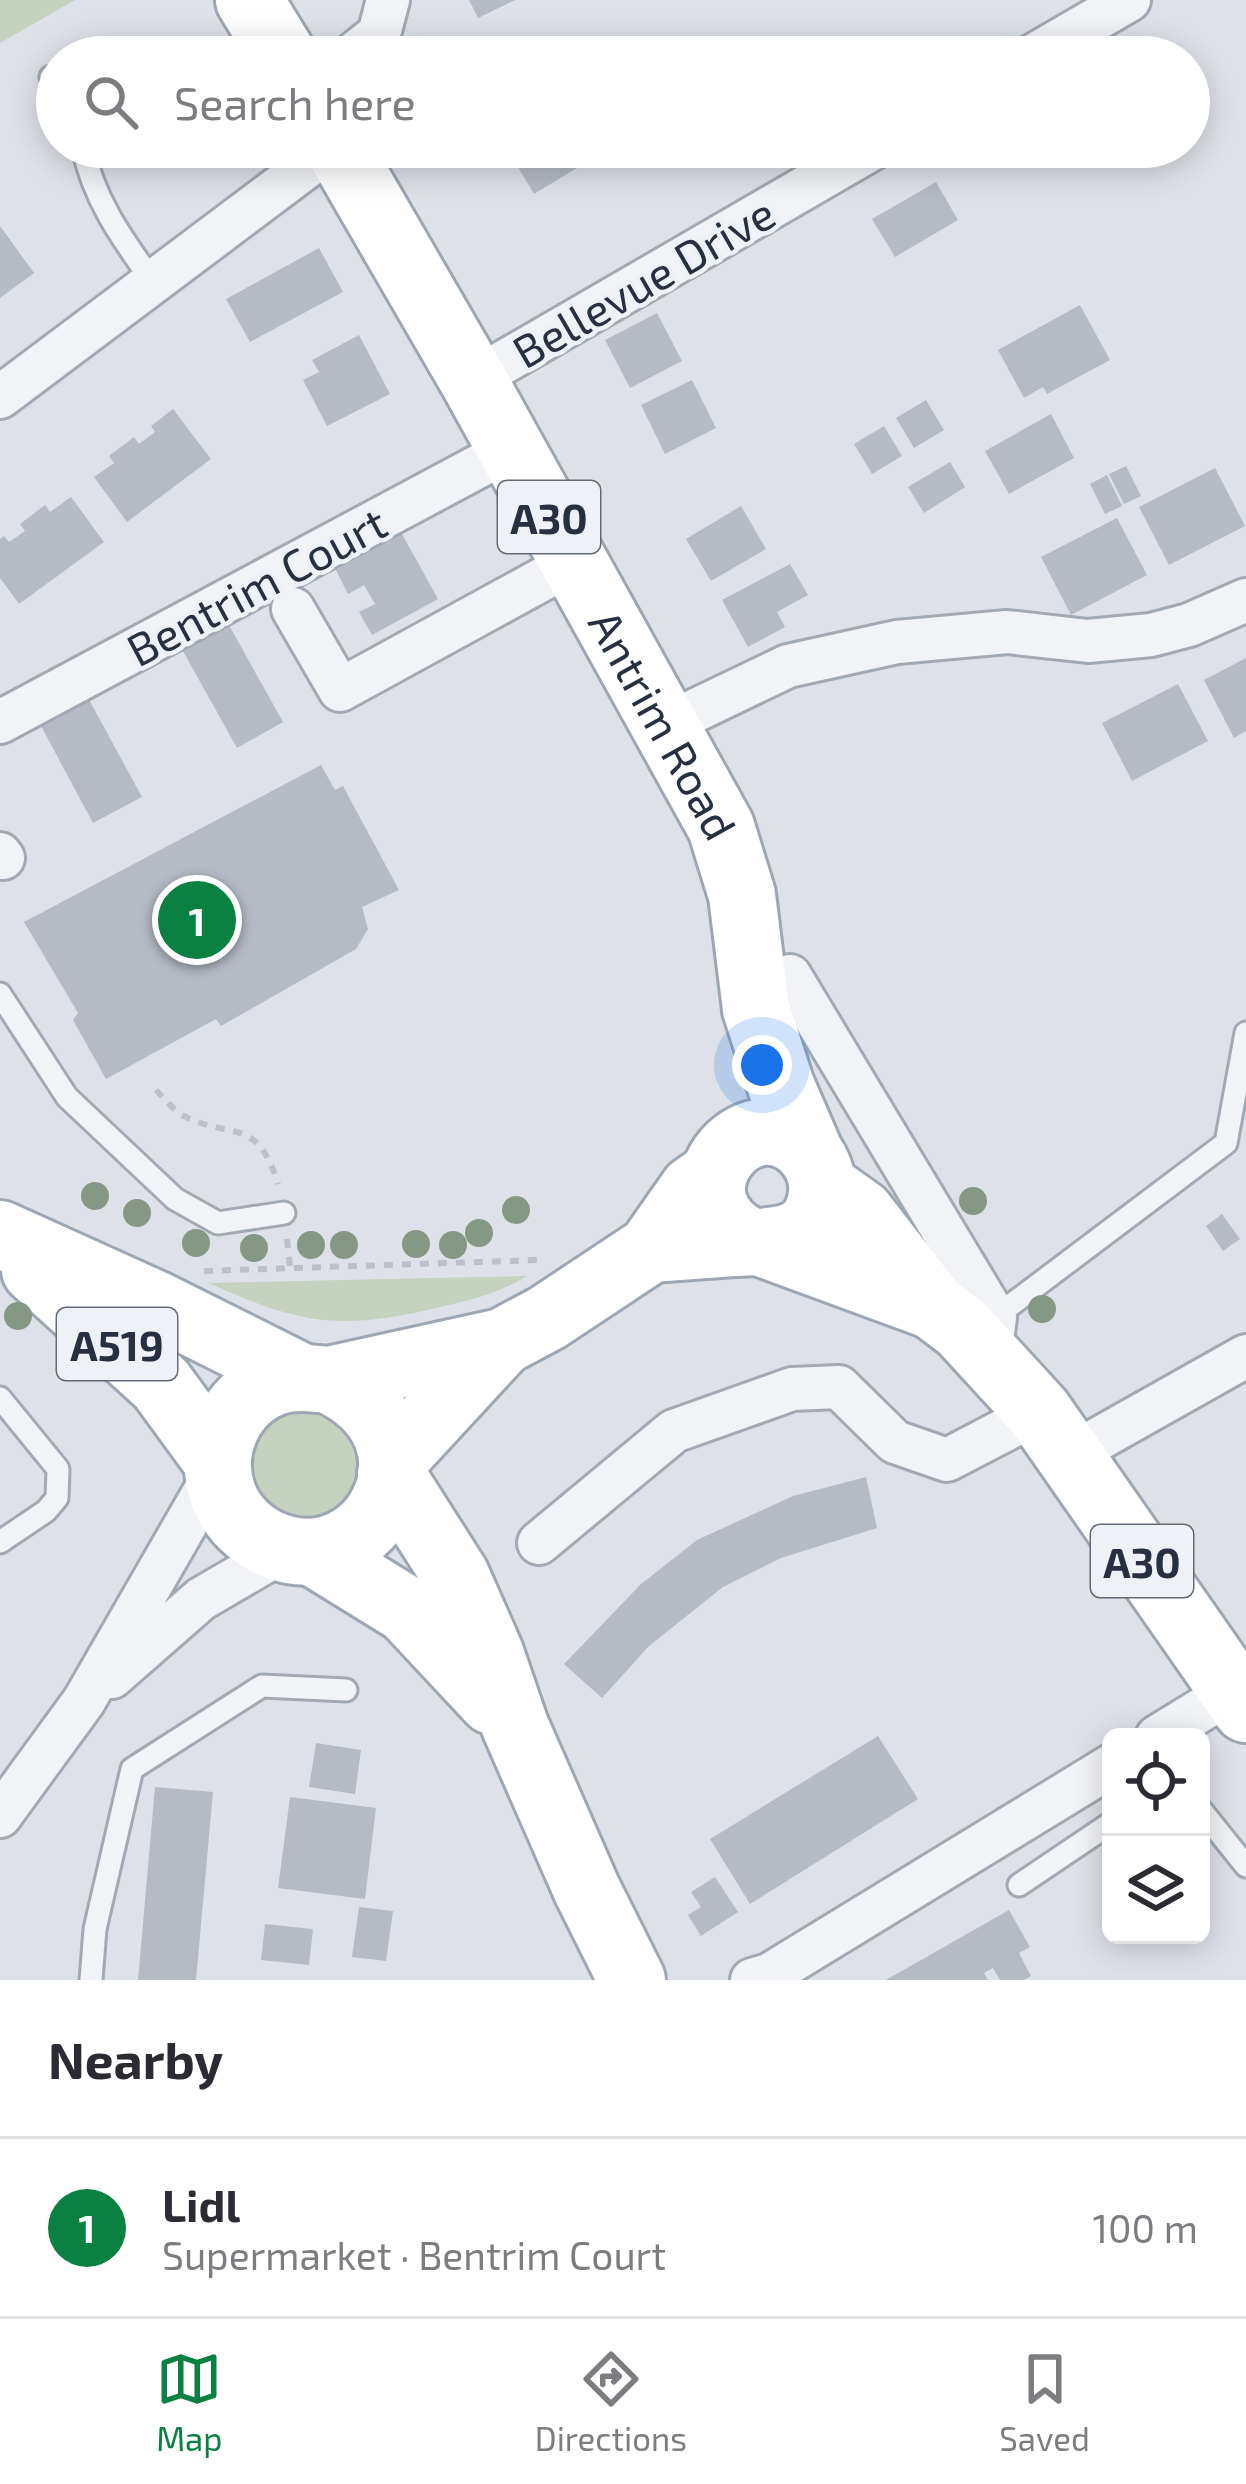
<!DOCTYPE html>
<meta charset="utf-8">
<style>
:root{--surface:#fff;--page:#f7f7f7;--text:#2b2b33;--muted:#7c7c81;--line:#e1e1e2;--accent:#0b8043}
body{margin:0;font-family:"Exo 2",sans-serif;background:var(--page);color:var(--text)}
.controls{position:absolute;right:36px;bottom:36px;display:grid;overflow:hidden;border-radius:18px;box-shadow:0 6px 30px #0003}
.controls button{width:108px;height:108px;display:grid;place-items:center;padding:0;border:0;border-bottom:3px solid var(--line);background:var(--surface);color:var(--text);font:60px sans-serif}
.you{position:absolute;left:762px;top:1065px;width:42px;height:42px;margin:-30px;border:9px solid #fff;border-radius:50%;background:#1a73e8;box-shadow:0 0 0 18px #1a73e833}
.badge{display:grid;place-items:center;width:78px;height:78px;border-radius:50%;background:var(--accent);color:#fff;font-size:39px;font-weight:700}
.pin{position:absolute;translate:-50% -50%;border:6px solid #fff;box-shadow:0 3px 12px #0006}
.list{margin:0;padding:0;list-style:none}
h2{display:flex;justify-content:space-between;align-items:center;height:156px;margin:0;padding:0 48px;font-size:51px}
h2 small{font-size:39px;font-weight:400;color:var(--muted)}
.list li{display:grid;grid-template-columns:78px 1fr auto;gap:36px;align-items:center;box-sizing:border-box;height:180px;padding:0 48px;border-top:3px solid var(--line)}
.list b{display:block;font-size:45px;white-space:nowrap}
.list p{margin:0;font-size:39px;white-space:nowrap;color:var(--muted)}
.list em{font-size:39px;font-style:normal;color:var(--muted)}
.icon{flex:none;width:66px;height:66px;fill:none;stroke:currentColor;stroke-width:2;stroke-linecap:round;stroke-linejoin:round}
.map{position:relative;flex:none;width:1246px;height:1980px;overflow:hidden}
.search{position:absolute;background:var(--surface);box-shadow:0 6px 30px #0003;left:36px;right:36px;top:36px;height:132px;display:flex;align-items:center;gap:30px;box-sizing:border-box;padding:0 42px;border-radius:66px;color:var(--muted);font-size:45px}
.sheet{height:336px;background:var(--surface)}
nav{display:flex;justify-content:space-around;align-items:center;box-sizing:border-box;height:168px;border-top:3px solid var(--line);background:var(--surface);font-size:33px;color:var(--muted)}
nav a{display:grid;justify-items:center;gap:6px}
nav .on{color:var(--accent)}
.map>svg:first-child{display:block}
</style>
<div class="map">
<svg width="1246" height="1980" viewBox="0 0 1246 1980">
<rect width="100%" height="100%" fill="#dee2e8"/>
<path fill="#c4d2bf" d="M0,0h75l-75,43z
M527,1276c-31,19 -60,25 -95,33 -94,22 -136,14 -223,-26z
M335,1409l37,52 -42,69 -77,-22 -10,-61 27,-35z"/>
<path fill="#b5bbc5" d="M469,0h46l-37,18z
M506,147h65l11,18 -48,29z
M936,182l22,38 -63,37 -23,-38z
M0,226l34,47 -34,25z
M319,248l24,44 -93,50 -24,-43z
M1080,305l30,55 -63,34 -4,-7 -19,11 -26,-48z
M657,313l25,48 -52,27 -25,-48z
M359,335l31,59 -63,32 -24,-46 16,-8 -7,-12z
M692,380l24,48 -51,26 -24,-49z
M926,400l18,30 -30,18 -18,-30z
M173,409l38,50 -84,63 -33,-45 20,-14 -5,-7 25,-19 5,7 16,-12 -4,-6z
M1051,414l23,44 -65,36 -24,-43z
M884,426l18,30 -30,18 -18,-30z
M950,462l15,25 -41,26 -16,-26z
M1126,466l15,30 -17,8 -15,-30z
M1215,468l30,58 -76,39 -30,-58z
M1107,475l15,31 -17,8 -15,-30z
M71,497l33,45 -85,62 -19,-26v-39l4,-3 5,6 16,-11 -5,-7 25,-19 5,7z
M741,506l25,43 -55,32 -25,-42z
M1117,518l30,57 -76,40 -30,-58z
M402,534l36,65 -66,36 -13,-23 16,-8 -11,-19 -16,9 -12,-24z
M790,564l18,31 -31,17 8,15 -37,20 -26,-47z
M225,618l58,104 -46,26 -58,-104z
M1246,658v73l-12,7 -30,-58z
M1178,684l30,57 -76,40 -30,-58z
M81,685l61,112 -49,26 -60,-112z
M321,765l14,25 8,-4 56,104 -37,17 6,22 -12,20 -135,77 -5,-7 -110,60 -33,-59 5,-7 -54,-91z
M1222,1214l18,25 -17,12 -17,-25z
M866,1477l11,51 -96,30 -58,29 -74,59 -47,52 -38,-34 77,-80 56,-44 96,-44z
M878,1736l40,63 -168,105 -40,-65z
M316,1743l45,7 -6,44 -46,-7z
M155,1787l58,5 -17,188h-58z
M290,1797l86,11 -11,91 -87,-11z
M715,1877l23,35 -37,24 -13,-21 13,-8 -10,-15z
M359,1907l34,4 -7,50 -34,-4z
M1009,1910l21,37 -11,6 12,23 -7,4h-24l-7,-12 -9,5 4,7h-102z
M265,1924l48,5 -4,36 -48,-5z"/>
<g fill="none" stroke-linecap="round" stroke-linejoin="round">
<g stroke="#a3a9b2" stroke-width="27">
<path id="service" d="M51,77l6,13
M83,147c10,52 40,93 70,135
M0,994l67,103 108,102 43,24 66,-10
M995,1317l231,-174 20,-110
M0,1398l58,71 -1,29 -11,13 -46,31
M1201,1810l45,56
M1019,1885l92,-62
M91,1980l4,-51 37,-160 130,-83 84,4"/>
</g>
<g stroke="#a3a9b2" stroke-width="48">
<path id="minor" d="M350,57l29,-23 9,-34
M1031,57l98,-57
M473,380l402,-233
M0,397l333,-250
M293,609l47,81 234,-128
M0,722l511,-273
M665,725l123,-59 109,-24 110,-10 81,9 63,-6 38,-10 57,-25
M0,854l3,4
M790,976l205,341 -5,41
M1070,1455l176,-99
M539,1543l135,-112 118,-42 47,-2 56,55 52,18 92,-48
M112,1677l89,-78 84,-49
M1157,1737l75,-46
M0,1816l84,-115 133,-231
M752,1980l17,-5 342,-209"/>
</g>
<g stroke="#9da7b4" stroke-width="72">
<g id="primary">
<path d="M249,0l35,57"/>
<path id="s1" d="M338,147l135,233 248,447 21,68 14,114 25,77 29,67"/>
<path d="M823,1186l38,27 72,93 29,22 77,84 207,297"/>
<path d="M0,1234l155,70 146,73"/>
<path d="M767,1245l166,61"/>
<path d="M651,1249c27,-2 55,-4 82,-6 36,-2 79,3 88,-43 4,-19 -2,-37 -15,-51 -59,-59 -145,49 -55,93"/>
<path d="M35,1270l126,114 57,78"/>
<path d="M329,1380c124,58 44,205 -56,165 -22,-9 -42,-28 -50,-51 -16,-44 7,-96 52,-112 18,-6 35,-4 54,-2l173,-38 45,-24 104,-69 42,-60 20,-14"/>
<path d="M393,1460l109,-118"/>
<path d="M391,1474l65,102 34,77 25,73 72,164 45,90"/>
<path d="M313,1552l94,58 85,91"/>
</g>
</g>
<path stroke="#bcc0c7" stroke-width="6" stroke-dasharray="9 9" stroke-linecap="butt" d="M156,1090c8,8 18,21 28,26 46,24 73,-1 94,68
M287,1239l3,28
M204,1271l335,-11"/>
<use href="#service" stroke="#f1f3f6" stroke-width="21"/>
<use href="#minor" stroke="#f1f3f6" stroke-width="42"/>
<use href="#primary" stroke="#fff" stroke-width="66"/>
</g>
<g fill="#859885">
<circle cx="95" cy="1196" r="14"/>
<circle cx="973" cy="1201" r="14"/>
<circle cx="516" cy="1210" r="14"/>
<circle cx="137" cy="1213" r="14"/>
<circle cx="479" cy="1233" r="14"/>
<circle cx="196" cy="1243" r="14"/>
<circle cx="416" cy="1244" r="14"/>
<circle cx="311" cy="1245" r="14"/>
<circle cx="344" cy="1245" r="14"/>
<circle cx="453" cy="1245" r="14"/>
<circle cx="254" cy="1248" r="14"/>
<circle cx="1042" cy="1309" r="14"/>
<circle cx="18" cy="1316" r="14"/>
</g>
<g text-anchor="middle" dominant-baseline="central" stroke-width="9" stroke-linejoin="round" paint-order="stroke">
<g fill="#eef1f6" stroke="#636a77" stroke-width="3">
<rect x="498" y="481" width="102" height="72" rx="9"/>
<rect x="57" y="1308" width="120" height="72" rx="9"/>
<rect x="1091" y="1525" width="102" height="72" rx="9"/>
</g>
<g font-size="42" font-weight="bold" fill="#273040">
<text x="549" y="517">A30</text>
<text x="117" y="1344">A519</text>
<text x="1142" y="1561">A30</text>
</g>
<g font-size="45" fill="#273040" stroke="#eef1f6">
<text transform="translate(643 281) rotate(-30)">Bellevue Drive</text>
<text transform="translate(256 585) rotate(-28)">Bentrim Court</text>
<text stroke="none"><textPath href="#s1" startOffset="663">Antrim Road</textPath></text>
</g>
</g>
</svg>
<div class="controls">
<button><svg class="icon" aria-label="locate" viewBox="0 0 24 24"><circle cx="12" cy="12" r="6"/><path d="M12 2v4M12 18v4M2 12h4M18 12h4"/></svg></button>
<button><svg class="icon" aria-label="layers" viewBox="0 0 24 24"><path d="M12 4l9 5-9 5-9-5zM3 14l9 5 9-5"/></svg></button>
</div>
<div class="you"></div>
<div class="pin badge" style="left:197px;top:920px">1</div>
<div class="search"><svg class="icon" aria-label="search" viewBox="0 0 24 24"><circle cx="10" cy="10" r="6"/><path d="M15 15l6 6"/></svg>Search here</div>
</div>
<section class="sheet">
<h2>Nearby<small></small></h2>
<ul class="list">
<li><span class="badge">1</span><div><b>Lidl</b><p>Supermarket · Bentrim Court</p></div><em>100 m</em></li>
</ul>
</section>
<nav>
<a class="on"><svg class="icon" aria-label="map" viewBox="0 0 24 24"><path d="M3 6l6-2 6 2 6-2v14l-6 2-6-2-6 2zM9 4v14M15 6v14"/></svg>Map</a>
<a><svg class="icon" aria-label="directions" viewBox="0 0 24 24"><path d="M12 3l9 9-9 9-9-9zM9 14v-3h6M13 9l2 2-2 2"/></svg>Directions</a>
<a><svg class="icon" aria-label="saved" viewBox="0 0 24 24"><path d="M7 4h10v16l-5-4-5 4z"/></svg>Saved</a>
</nav>
